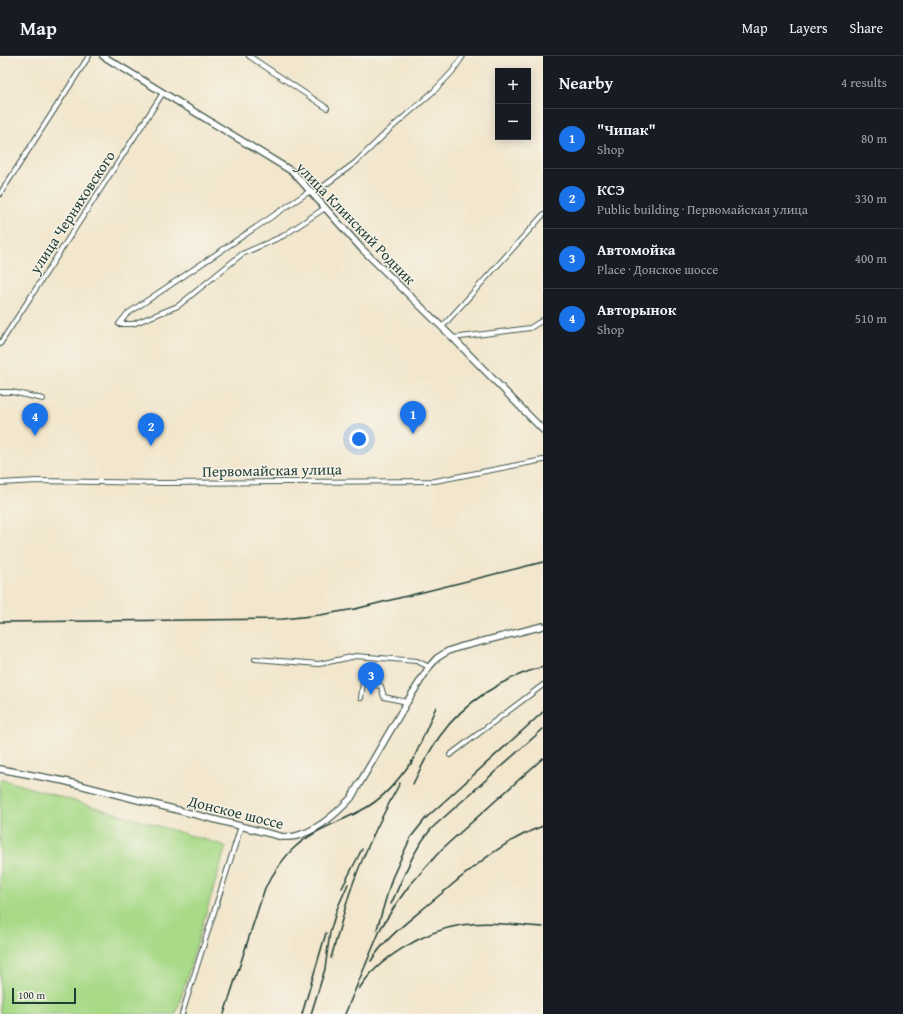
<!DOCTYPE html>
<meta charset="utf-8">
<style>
:root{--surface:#171b24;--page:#242831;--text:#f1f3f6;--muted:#9ea1a6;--line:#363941;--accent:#1a73e8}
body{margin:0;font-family:"Gentium Book Plus",serif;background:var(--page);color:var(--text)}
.controls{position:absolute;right:12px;top:12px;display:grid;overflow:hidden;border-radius:0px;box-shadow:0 2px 10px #0003}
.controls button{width:36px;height:36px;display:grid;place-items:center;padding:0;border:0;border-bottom:1px solid var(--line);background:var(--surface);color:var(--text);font:20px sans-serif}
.scale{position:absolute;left:12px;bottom:10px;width:64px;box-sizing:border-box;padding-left:4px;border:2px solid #1f3d34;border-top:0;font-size:11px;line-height:14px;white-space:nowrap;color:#1f3d34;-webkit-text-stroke:3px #f7f3e8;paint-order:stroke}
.you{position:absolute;left:359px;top:383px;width:14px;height:14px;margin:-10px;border:3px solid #fff;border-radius:50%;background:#1a73e8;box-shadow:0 0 0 6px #1a73e833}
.badge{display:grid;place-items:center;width:26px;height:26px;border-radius:50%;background:var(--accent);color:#fff;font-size:13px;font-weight:700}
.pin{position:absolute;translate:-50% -33px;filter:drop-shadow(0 1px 2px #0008)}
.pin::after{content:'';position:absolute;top:21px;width:14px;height:12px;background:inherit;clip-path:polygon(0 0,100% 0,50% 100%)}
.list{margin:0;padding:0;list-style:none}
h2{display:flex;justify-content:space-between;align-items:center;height:52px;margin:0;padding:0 16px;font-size:17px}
h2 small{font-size:13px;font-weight:400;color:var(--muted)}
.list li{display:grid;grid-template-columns:26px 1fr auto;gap:12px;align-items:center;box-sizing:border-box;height:60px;padding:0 16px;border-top:1px solid var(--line)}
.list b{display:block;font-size:15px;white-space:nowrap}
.list p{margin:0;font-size:13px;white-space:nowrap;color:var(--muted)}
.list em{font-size:13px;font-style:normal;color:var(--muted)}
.map{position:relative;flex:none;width:543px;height:958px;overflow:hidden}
header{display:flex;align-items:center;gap:24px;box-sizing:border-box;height:56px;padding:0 20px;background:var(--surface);border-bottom:1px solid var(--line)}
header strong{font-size:19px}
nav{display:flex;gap:22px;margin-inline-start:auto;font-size:14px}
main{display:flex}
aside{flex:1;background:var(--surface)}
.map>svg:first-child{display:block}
</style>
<header>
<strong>Map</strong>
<nav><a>Map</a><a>Layers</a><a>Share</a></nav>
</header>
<main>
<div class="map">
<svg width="543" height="958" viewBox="0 0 543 958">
<rect width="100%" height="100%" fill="#f7f3e8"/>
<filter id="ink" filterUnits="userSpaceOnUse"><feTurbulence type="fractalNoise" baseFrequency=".025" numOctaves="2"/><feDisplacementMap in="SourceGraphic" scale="8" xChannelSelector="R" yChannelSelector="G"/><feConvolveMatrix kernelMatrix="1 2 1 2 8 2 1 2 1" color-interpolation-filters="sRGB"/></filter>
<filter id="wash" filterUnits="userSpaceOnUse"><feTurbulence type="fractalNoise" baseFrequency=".012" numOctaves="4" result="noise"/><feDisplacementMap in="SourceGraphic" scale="16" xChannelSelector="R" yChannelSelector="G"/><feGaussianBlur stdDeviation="0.9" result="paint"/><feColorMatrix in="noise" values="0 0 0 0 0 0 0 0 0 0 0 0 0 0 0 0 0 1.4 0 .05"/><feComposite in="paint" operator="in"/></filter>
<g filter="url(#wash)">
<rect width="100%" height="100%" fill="#f2e6cc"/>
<path fill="#a8da88" stroke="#648c5e" d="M0,723l226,67 -50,168h-176z"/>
</g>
<g filter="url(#ink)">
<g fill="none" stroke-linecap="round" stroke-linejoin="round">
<g stroke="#3f564b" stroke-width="6">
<path id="street" d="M249,0l78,52
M0,138l89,-138
M313,138l43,-32 33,-32 45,-39 18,-19 11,-16
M119,268h14l45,-18 64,-52 41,-18 42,-28
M119,268l8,-10 183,-123
M442,271l101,-112
M453,282l77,-10 13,-8
M0,288l163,-251
M0,336h12l31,7
M0,427l37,-2 127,2 271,-2 108,-21
M255,603l64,5 37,-8 61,5 12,6
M361,642l2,-15 18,3 3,11 23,5
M450,699l93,-70
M182,958l59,-188"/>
</g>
<g stroke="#3f564b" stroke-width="8">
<path id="secondary" d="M103,0l190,116 69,77 91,89 90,92
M0,713l64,12 219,56c5,0 9,0 13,-1 21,-5 41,-23 55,-38l56,-96 22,-35 8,-9 11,-7 12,-4 83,-21"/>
</g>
<use href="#street" stroke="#fff" stroke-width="4"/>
<use href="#secondary" stroke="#fff" stroke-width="5.5"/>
<path stroke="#1f3d34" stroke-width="1.5" d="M0,566l283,-3 37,-4 35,-6 188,-47
M411,708l7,-15 18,-42
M413,728c8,-17 16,-33 27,-48 24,-34 64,-59 103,-69
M342,832l20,-39
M391,848c12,-26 22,-54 41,-76l111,-99
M377,873l15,-51 10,-22 9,-19 15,-19 117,-106
M331,902c6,-21 12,-42 18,-63 13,-39 31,-76 51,-112
M371,905c15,-24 38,-40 59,-58 36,-29 69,-61 113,-77
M359,933c19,-31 66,-58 102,-64 27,-4 55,0 82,2
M224,958l41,-126c8,-14 17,-29 29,-40 19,-18 44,-25 66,-37 23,-11 38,-31 53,-51
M302,958l24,-81
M311,958l14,-45 5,-37 7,-23 11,-25
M345,958l36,-86 15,-24 13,-18 33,-37 101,-91"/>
</g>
</g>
<g text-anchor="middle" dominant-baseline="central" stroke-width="3" stroke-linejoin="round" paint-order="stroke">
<g font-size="15" fill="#1f3d34" stroke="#f7f3e8">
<text transform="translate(72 156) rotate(-57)">улица Черняховского</text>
<text transform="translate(356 167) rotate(46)">улица Клинский Родник</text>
<text transform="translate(272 414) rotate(-1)">Первомайская улица</text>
<text transform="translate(236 756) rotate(14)">Донское шоссе</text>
</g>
</g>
</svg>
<div class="controls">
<button>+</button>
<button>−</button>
</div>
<div class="scale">100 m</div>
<div class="you"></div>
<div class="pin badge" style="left:413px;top:378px">1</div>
<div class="pin badge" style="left:151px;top:390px">2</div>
<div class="pin badge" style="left:371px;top:639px">3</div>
<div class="pin badge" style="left:35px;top:380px">4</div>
</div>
<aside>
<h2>Nearby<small>4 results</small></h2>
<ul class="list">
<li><span class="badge">1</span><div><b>&quot;Чипак&quot;</b><p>Shop</p></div><em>80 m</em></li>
<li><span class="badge">2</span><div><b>КСЭ</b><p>Public building · Первомайская улица</p></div><em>330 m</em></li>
<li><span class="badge">3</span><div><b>Автомойка</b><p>Place · Донское шоссе</p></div><em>400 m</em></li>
<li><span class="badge">4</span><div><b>Авторынок</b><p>Shop</p></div><em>510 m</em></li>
</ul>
</aside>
</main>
